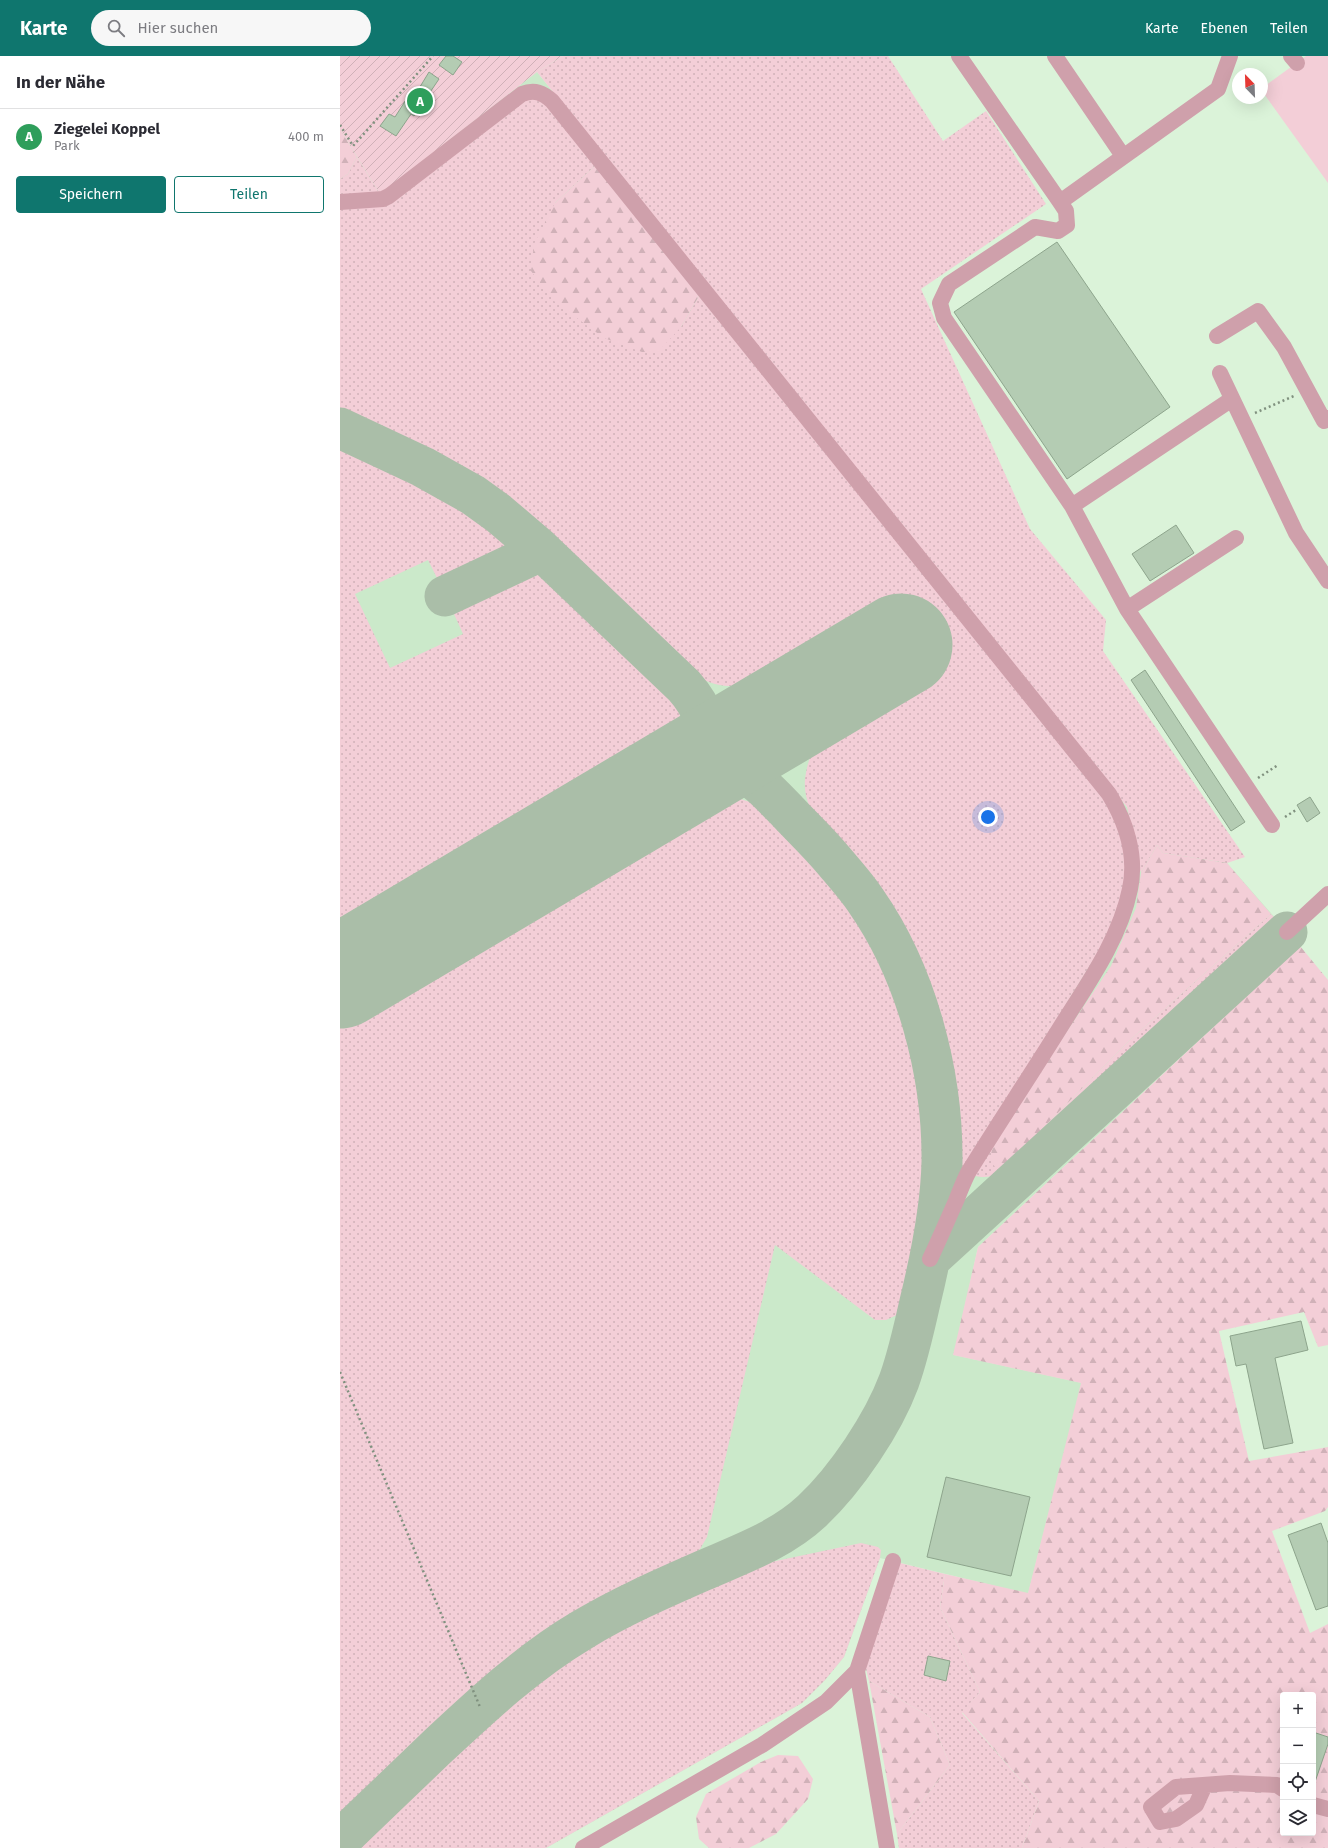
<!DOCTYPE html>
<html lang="de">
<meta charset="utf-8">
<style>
:root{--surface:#fff;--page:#f7f7f7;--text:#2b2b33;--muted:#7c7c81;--line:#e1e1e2;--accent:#0f766e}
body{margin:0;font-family:"Fira Sans",sans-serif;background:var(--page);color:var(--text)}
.controls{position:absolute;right:12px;bottom:12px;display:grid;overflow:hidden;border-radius:4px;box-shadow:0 4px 16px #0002}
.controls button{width:36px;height:36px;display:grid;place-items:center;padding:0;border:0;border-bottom:1px solid var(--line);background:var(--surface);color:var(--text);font:20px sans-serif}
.compass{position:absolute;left:892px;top:12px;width:36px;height:36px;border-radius:50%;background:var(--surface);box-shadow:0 4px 16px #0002;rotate:337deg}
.you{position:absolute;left:648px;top:761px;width:14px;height:14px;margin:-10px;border:3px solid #fff;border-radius:50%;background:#1a73e8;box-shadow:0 0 0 6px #1a73e833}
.badge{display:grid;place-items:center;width:26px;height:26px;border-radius:50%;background:var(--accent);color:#fff;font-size:13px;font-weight:700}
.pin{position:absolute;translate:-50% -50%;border:2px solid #fff;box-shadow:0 1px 4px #0006}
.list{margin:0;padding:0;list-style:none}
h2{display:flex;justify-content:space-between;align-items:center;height:52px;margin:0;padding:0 16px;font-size:17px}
h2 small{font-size:13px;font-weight:400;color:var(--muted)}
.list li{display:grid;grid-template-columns:26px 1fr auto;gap:12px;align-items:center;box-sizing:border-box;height:56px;padding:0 16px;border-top:1px solid var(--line)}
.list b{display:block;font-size:15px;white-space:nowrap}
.list p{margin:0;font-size:13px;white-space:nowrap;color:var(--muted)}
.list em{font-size:13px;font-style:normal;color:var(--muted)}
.actions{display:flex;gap:8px;padding:12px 16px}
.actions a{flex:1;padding:9px 0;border:1px solid var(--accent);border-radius:4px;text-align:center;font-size:14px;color:var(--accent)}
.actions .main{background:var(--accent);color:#fff}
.icon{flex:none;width:22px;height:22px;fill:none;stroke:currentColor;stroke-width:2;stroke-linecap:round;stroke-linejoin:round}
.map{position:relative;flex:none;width:988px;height:1792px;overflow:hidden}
header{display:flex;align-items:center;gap:24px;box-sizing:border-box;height:56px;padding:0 20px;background:var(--accent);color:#fff}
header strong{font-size:19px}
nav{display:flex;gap:22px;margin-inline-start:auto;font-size:14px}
.search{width:280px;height:36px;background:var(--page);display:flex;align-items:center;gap:10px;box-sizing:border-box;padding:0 14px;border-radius:22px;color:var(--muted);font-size:15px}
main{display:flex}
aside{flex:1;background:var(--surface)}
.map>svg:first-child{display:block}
</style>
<header>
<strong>Karte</strong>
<div class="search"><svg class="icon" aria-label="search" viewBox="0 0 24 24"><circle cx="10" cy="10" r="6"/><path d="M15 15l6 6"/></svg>Hier suchen</div>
<nav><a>Karte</a><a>Ebenen</a><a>Teilen</a></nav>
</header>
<main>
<aside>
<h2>In der Nähe<small></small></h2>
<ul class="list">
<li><span class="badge" style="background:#2e9e5b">A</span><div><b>Ziegelei Koppel</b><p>Park</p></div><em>400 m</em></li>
</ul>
<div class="actions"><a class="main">Speichern</a><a>Teilen</a></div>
</aside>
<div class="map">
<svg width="988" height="1792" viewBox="0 0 988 1792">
<defs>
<pattern id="grass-dots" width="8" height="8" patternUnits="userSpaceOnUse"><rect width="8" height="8" fill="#f3ced7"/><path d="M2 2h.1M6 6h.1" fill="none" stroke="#d0b1b8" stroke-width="1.8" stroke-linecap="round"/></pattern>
<pattern id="forest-firs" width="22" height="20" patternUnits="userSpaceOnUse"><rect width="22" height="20" fill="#f3ced7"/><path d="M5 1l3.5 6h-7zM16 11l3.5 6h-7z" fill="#d0b1b8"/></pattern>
<pattern id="garden-furrows" width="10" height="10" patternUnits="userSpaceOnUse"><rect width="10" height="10" fill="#f3ced7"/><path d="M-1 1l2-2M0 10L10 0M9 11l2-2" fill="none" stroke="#d0b1b8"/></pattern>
</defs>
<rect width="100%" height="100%" fill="#dbf3d9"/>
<path fill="#cbe9ca" d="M197,16l626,780 64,11 73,83 -322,301 -24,108 128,28 -54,211 -148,-36 -36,99 -19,23 -23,23 -256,145h-206v-1719l40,65z"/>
<path fill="url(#grass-dots)" d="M223,0h325l55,85 43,-30 60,93 -125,85 109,240 76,91 -3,31 142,206 -18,6 -64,-10 -6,-8 -16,28 -14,-66 -590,-735z
M189,42l16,2 52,64 -42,39 126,124 19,-33 414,513 14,51 -3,35 -17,43 -144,234c-13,-16 -10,-41 -12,-61 -6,-63 -25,-118 -53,-175 -12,-23 -26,-46 -42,-67 -21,-27 -55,-49 -52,-88 2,-14 5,-25 13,-36l110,-67 -42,-71 -129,76c-28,8 -42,7 -67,-9l-141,-134 -69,-54 -99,-52 -41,-19v-206l50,-4z
M17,101l23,37 -40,4v-19l8,-5z
M0,390l92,41 77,54 1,7 -2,5 -66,35 -14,-28 -73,34 35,74 73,-34 -13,-29c31,-17 54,-32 90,-37l135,127c5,11 6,21 4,33l-333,198 -6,-3z
M397,742l23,7 20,18 34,36 37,46 28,45 22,50 14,48 12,79 -2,60 -9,63 -10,48 -7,16 -13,6h-11l-100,-75 -68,292 -7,12 -10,8 -92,46 -39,25 -74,55 -145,135v-792l380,-226z
M931,858l5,5 -271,251c-11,7 -20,9 -33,5l20,-33v18l11,8 127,-128z
M521,1487l17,4 3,3 -1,8 -36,99 -19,23 -23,23 -256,145h-192l119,-112 68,-57 70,-49 50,-26 110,-42z
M556,1506l49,12 -5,33 40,85 -18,21 77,88 -17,47h-123l-2,-14 53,-69 -20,-48 -61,-36 -4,-16z"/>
<path fill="url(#forest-firs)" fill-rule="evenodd" d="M0,73l17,28 -9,17 -8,5z
M257,108l103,130 -19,33 -23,25h-16l-38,-14 -50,-37 -23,-30 3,-27 21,-41z
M817,789l6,8 64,10 44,51 -141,126 -127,128 -7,1 -5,-9 1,-18 119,-176 25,-58 5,-35z
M960,890l28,34v365l-10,2 -14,-35 -85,19 30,130 79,-14v60l-3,4 -53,20 38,102 18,-9v224h-306l17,-47 -77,-89 18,-20 -40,-85 5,-33 83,19 53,-210 -128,-28 25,-108zM943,1639h30v138h-30z
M529,1625l61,36 20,48 -53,69z
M438,1699l20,1 15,23 -5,20 -32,35 -27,14h-40l-10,-9 -3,-22 10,-23 55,-32z"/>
<path fill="url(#garden-furrows)" d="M0,0h223l-26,16 -157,122 -40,-65z"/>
<path fill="#f3ced7" d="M966,0h22v127l-66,-92v-3z"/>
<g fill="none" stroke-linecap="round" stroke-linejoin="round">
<path stroke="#aabea8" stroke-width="41" d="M0,372l83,39 50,28 25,18 40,34 146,139c16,18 33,48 16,71 -6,7 -14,13 -21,19
M105,540l83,-39 10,-10
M590,1203l357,-327
M0,1784c32,-31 65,-62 97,-93 45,-42 91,-85 145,-117 38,-23 79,-41 120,-59 39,-17 79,-31 110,-60 34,-32 71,-87 87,-130 9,-25 15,-52 21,-79 11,-45 21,-93 22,-140 1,-87 -25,-188 -76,-261 -9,-14 -21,-27 -32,-40 -15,-18 -31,-33 -46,-49 -37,-38 -54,-59 -109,-36"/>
<path stroke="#aabea8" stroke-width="103" d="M0,921l561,-332"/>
</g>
<path fill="#b4ccb3" stroke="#8da48c" d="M106,0h7l9,6 -9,13 -14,-10z
M89,16l10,7 -25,37 -3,-2 -15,22 -16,-10 9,-12 6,3 16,-25 4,3z
M717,186l113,165 -103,72 -113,-167z
M836,469l18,28 -44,28 -18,-27z
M805,614l100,152 -14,9 -100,-151z
M970,741l10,16 -13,9 -10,-17z
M961,1265l7,29 -33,8 18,85 -29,6 -18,-85 -10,2 -6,-30z
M606,1421l84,20 -19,79 -84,-19z
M981,1467l7,20v63l-12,4 -28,-75z
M588,1600l22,5 -4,20 -22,-6z
M973,1676l15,5v7l-13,38h-2z"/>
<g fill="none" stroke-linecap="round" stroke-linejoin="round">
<path stroke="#80917f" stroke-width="2.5" stroke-dasharray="2 3" stroke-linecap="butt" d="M0,69l13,21 80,-90
M915,357l39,-17
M918,722l20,-13
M945,761l11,-7
M0,1316l140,335"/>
<path stroke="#cfa0ab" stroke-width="16" d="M619,0l101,146 6,9 1,14 -9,6 -23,-4 -86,57 -9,19 4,15 128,188 55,103 145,216
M715,0l68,100
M951,0l6,7
M0,146l43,-3 6,-3 133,-102c13,-5 21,-1 30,7l557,693c17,28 28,62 21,95 -10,49 -41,93 -67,134 -31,50 -63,98 -94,148 -5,9 -9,20 -13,30 -9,20 -17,39 -26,58
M720,146l158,-113 12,-33
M877,280l41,-25 26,36 40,74 4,-3
M880,317l76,160 32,48
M732,450l160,-107
M787,553l109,-71
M947,876l41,-38
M517,1615l30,177
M865,1729l-9,20 -20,14 -16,3 -9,-15 25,-20 54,-4 47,2 6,4
M973,1749l15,4
M243,1792l179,-103 64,-43 31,-31 36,-110"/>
</g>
</svg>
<div class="controls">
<button>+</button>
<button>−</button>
<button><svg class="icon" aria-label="locate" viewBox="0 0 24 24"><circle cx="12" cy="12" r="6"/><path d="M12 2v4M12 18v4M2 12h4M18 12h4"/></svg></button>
<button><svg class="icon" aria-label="layers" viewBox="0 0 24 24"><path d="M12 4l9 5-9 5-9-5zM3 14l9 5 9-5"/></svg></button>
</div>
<svg class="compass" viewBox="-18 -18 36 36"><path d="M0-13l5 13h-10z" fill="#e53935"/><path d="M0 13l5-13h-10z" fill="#7c7c81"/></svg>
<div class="you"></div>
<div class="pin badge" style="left:80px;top:45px;background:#2e9e5b">A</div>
</div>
</main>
